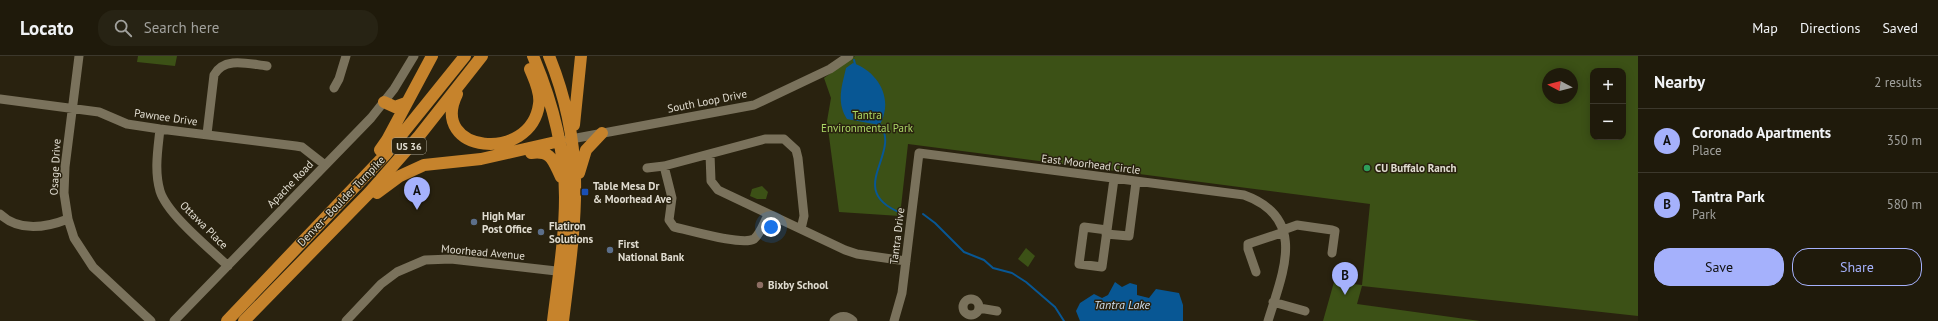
<!DOCTYPE html>
<meta charset="utf-8">
<style>
:root{--surface:#1f1a0b;--page:#272314;--text:#f1f3f6;--muted:#a1a19d;--line:#3c382c;--accent:#a5b1fc}
body{margin:0;font-family:"PT Sans",sans-serif;background:var(--page);color:var(--text)}
.controls{position:absolute;right:12px;top:12px;display:grid;overflow:hidden;border-radius:8px;box-shadow:0 2px 10px #0003}
.controls button{width:36px;height:36px;display:grid;place-items:center;padding:0;border:0;border-bottom:1px solid var(--line);background:var(--surface);color:var(--text);font:20px sans-serif}
.compass{position:absolute;left:1542px;top:12px;width:36px;height:36px;border-radius:50%;background:var(--surface);box-shadow:0 2px 10px #0003;rotate:277deg}
.you{position:absolute;left:771px;top:171px;width:14px;height:14px;margin:-10px;border:3px solid #fff;border-radius:50%;background:#1a73e8;box-shadow:0 0 0 6px #1a73e833}
.badge{display:grid;place-items:center;width:26px;height:26px;border-radius:50%;background:var(--accent);color:#111;font-size:13px;font-weight:700}
.pin{position:absolute;translate:-50% -33px;filter:drop-shadow(0 1px 2px #0008)}
.pin::after{content:'';position:absolute;top:21px;width:14px;height:12px;background:inherit;clip-path:polygon(0 0,100% 0,50% 100%)}
.list{margin:0;padding:0;list-style:none}
h2{display:flex;justify-content:space-between;align-items:center;height:52px;margin:0;padding:0 16px;font-size:17px}
h2 small{font-size:13px;font-weight:400;color:var(--muted)}
.list li{display:grid;grid-template-columns:26px 1fr auto;gap:12px;align-items:center;box-sizing:border-box;height:64px;padding:0 16px;border-top:1px solid var(--line)}
.list b{display:block;font-size:15px;white-space:nowrap}
.list p{margin:0;font-size:13px;white-space:nowrap;color:var(--muted)}
.list em{font-size:13px;font-style:normal;color:var(--muted)}
.actions{display:flex;gap:8px;padding:12px 16px}
.actions a{flex:1;padding:9px 0;border:1px solid var(--accent);border-radius:16px;text-align:center;font-size:14px;color:var(--accent)}
.actions .main{background:var(--accent);color:#111}
.icon{flex:none;width:22px;height:22px;fill:none;stroke:currentColor;stroke-width:2;stroke-linecap:round;stroke-linejoin:round}
.map{position:relative;flex:none;width:1638px;height:265px;overflow:hidden}
header{display:flex;align-items:center;gap:24px;box-sizing:border-box;height:56px;padding:0 20px;background:var(--surface);border-bottom:1px solid var(--line)}
header strong{font-size:19px}
nav{display:flex;gap:22px;margin-inline-start:auto;font-size:14px}
.search{width:280px;height:36px;background:var(--page);display:flex;align-items:center;gap:10px;box-sizing:border-box;padding:0 14px;border-radius:16px;color:var(--muted);font-size:15px}
main{display:flex}
aside{flex:1;background:var(--surface)}
.map>svg:first-child{display:block}
</style>
<header>
<strong>Locato</strong>
<div class="search"><svg class="icon" aria-label="search" viewBox="0 0 24 24"><circle cx="10" cy="10" r="6"/><path d="M15 15l6 6"/></svg>Search here</div>
<nav><a>Map</a><a>Directions</a><a>Saved</a></nav>
</header>
<main>
<div class="map">
<svg width="1638" height="265" viewBox="0 0 1638 265">
<rect width="100%" height="100%" fill="#29220f"/>
<path fill="#3c5116" fill-rule="evenodd" d="M138,0h39l-2,10 -38,-4z
M855,0h783v260l-276,-30 -5,18 123,17h-157l11,-39 28,3 8,-81 -462,-60 -8,72 -61,-4 -12,-91 4,-23 -7,-20zM1593,15h30v66h-30zM1548,18h24v24h-24z
M762,130l6,6 -2,7h-9l-7,-3 2,-7z
M1026,192l9,8 -7,11 -10,-8z"/>
<path fill="#085794" d="M853,7c21,7 37,29 31,51 -1,4 -2,8 -5,11l-32,-6c-11,-17 -5,-33 -1,-51z
M1115,226l7,5 8,-4 7,2v10l12,3 7,-9 23,4 4,12v16h-103l-4,-10 4,-8 14,-9 8,4 6,-3z"/>
<g fill="none" stroke-linecap="round" stroke-linejoin="round">
<path stroke="#085794" stroke-width="2" d="M854,4l1,4
M880,68c22,30 -36,66 21,89
M923,158l12,9 29,29 20,8 9,8 19,5 14,9 29,25 9,14"/>
<path stroke="#7a725c" stroke-width="9" d="M79,0l-14,111 -1,26 4,26 6,19 19,29 58,54
M334,32l5,-9 7,-23
M0,43l99,13 28,12 33,5 136,17 6,1 23,18
M160,73c-2,20 -6,41 0,62 7,23 49,57 68,75
M207,78l7,-59c10,-19 35,-11 53,-9
M566,84l188,-35 76,-36 19,-13
M710,98l1,27 7,9 127,60 12,4 49,7
M664,110l8,32 -3,22 5,7c15,3 68,19 80,12 7,-6 10,-17 14,-24
M647,112l17,-2 101,-27h19l12,11 2,8 6,58 -3,13
M0,158c19,18 45,14 68,5
M1107,174l-23,-3 -5,37 23,3 12,-88
M1283,174l14,-5 35,5 3,1 -3,22
M1106,178l23,2 7,-54
M1256,216l-8,-23v-5l36,-12
M963 251a8 8 0 1 1 16 0a8 8 0 1 1-16 0Z
M1273,246l32,9
M979,252l18,3
M174,265l197,-203 23,-29 20,-33
M346,265l35,-37 16,-12 28,-12 26,-1 114,13
M834,265c6,-6 13,-6 19,0
M894,265l8,-28 17,-140 325,42c64,23 39,77 24,126"/>
<path stroke="#c6832c" stroke-width="12" d="M533,0c19,45 32,92 32,141 0,41 -7,83 -12,124
M549,0c39,96 26,167 14,265
M457,38c-29,59 74,70 82,10 2,-12 -5,-25 -9,-35
M384,46l11,5 11,-4
M574,69l7,-69
M380,94l7,-10 45,-84
M531,97c21,-3 22,8 30,24
M579,117l7,-23 16,-17
M377,137l23,-17 24,-11 57,-6 79,-18
M227,265l159,-167 79,-98
M244,265l125,-128 50,-57 63,-80"/>
</g>
<circle fill="#2e9e5b" stroke="#29220f" stroke-width="1.5" cx="1367" cy="112" r="4"/>
<rect fill="#1a4fb4" stroke="#29220f" stroke-width="1.5" x="581" y="132" width="8" height="8" rx="2"/>
<g fill="#5c6f8a" stroke="#29220f" stroke-width="1.5">
<circle cx="474" cy="166" r="4"/>
<circle cx="541" cy="176" r="4"/>
<circle cx="610" cy="194" r="4"/>
</g>
<circle fill="#8d6e63" stroke="#29220f" stroke-width="1.5" cx="760" cy="229" r="4"/>
<g text-anchor="middle" dominant-baseline="central" stroke-width="3" stroke-linejoin="round" paint-order="stroke">
<rect fill="#29220f" stroke="#a9a496" stroke-width="1" x="392" y="82" width="34" height="16" rx="3"/>
<g font-size="10" font-weight="bold" fill="#e0dcd0">
<text x="409" y="90">US 36</text>
</g>
<g font-size="11" fill="#e0dcd0" stroke="#29220f">
<text transform="translate(707 45) rotate(-11)">South Loop Drive</text>
<text transform="translate(166 61) rotate(8)">Pawnee Drive</text>
<text transform="translate(1091 108) rotate(7)">East Moorhead Circle</text>
<text transform="translate(55 111) rotate(-87)">Osage Drive</text>
<text transform="translate(290 128) rotate(-46)">Apache Road</text>
<text transform="translate(341 145) rotate(-46)">Denver–Boulder Turnpike</text>
<text transform="translate(204 169) rotate(45)">Ottawa Place</text>
<text transform="translate(897 180) rotate(-83)">Tantra Drive</text>
<text transform="translate(483 196) rotate(5)">Moorhead Avenue</text>
</g>
<g font-size="11" fill="#acd866" stroke="#29220f">
<text x="867" y="59">Tantra<tspan x="867" dy="13">Environmental Park</tspan></text>
</g>
<g font-size="11" font-weight="bold" fill="#e0dcd0" stroke="#29220f" text-anchor="start">
<text x="1375" y="112">CU Buffalo Ranch</text>
<text x="593" y="130">Table Mesa Dr<tspan x="593" dy="13">&amp; Moorhead Ave</tspan></text>
<text x="482" y="160">High Mar<tspan x="482" dy="13">Post Office</tspan></text>
<text x="549" y="170">Flatiron<tspan x="549" dy="13">Solutions</tspan></text>
<text x="618" y="188">First<tspan x="618" dy="13">National Bank</tspan></text>
<text x="768" y="229">Bixby School</text>
</g>
<g font-size="12" font-style="italic" fill="#cedff1" stroke="#29220f">
<text x="1122" y="248">Tantra Lake</text>
</g>
</g>
</svg>
<div class="controls">
<button>+</button>
<button>−</button>
</div>
<svg class="compass" viewBox="-18 -18 36 36"><path d="M0-13l5 13h-10z" fill="#e53935"/><path d="M0 13l5-13h-10z" fill="#a1a19d"/></svg>
<div class="you"></div>
<div class="pin badge" style="left:417px;top:154px">A</div>
<div class="pin badge" style="left:1345px;top:239px">B</div>
</div>
<aside>
<h2>Nearby<small>2 results</small></h2>
<ul class="list">
<li><span class="badge">A</span><div><b>Coronado Apartments</b><p>Place</p></div><em>350 m</em></li>
<li><span class="badge">B</span><div><b>Tantra Park</b><p>Park</p></div><em>580 m</em></li>
</ul>
<div class="actions"><a class="main">Save</a><a>Share</a></div>
</aside>
</main>
